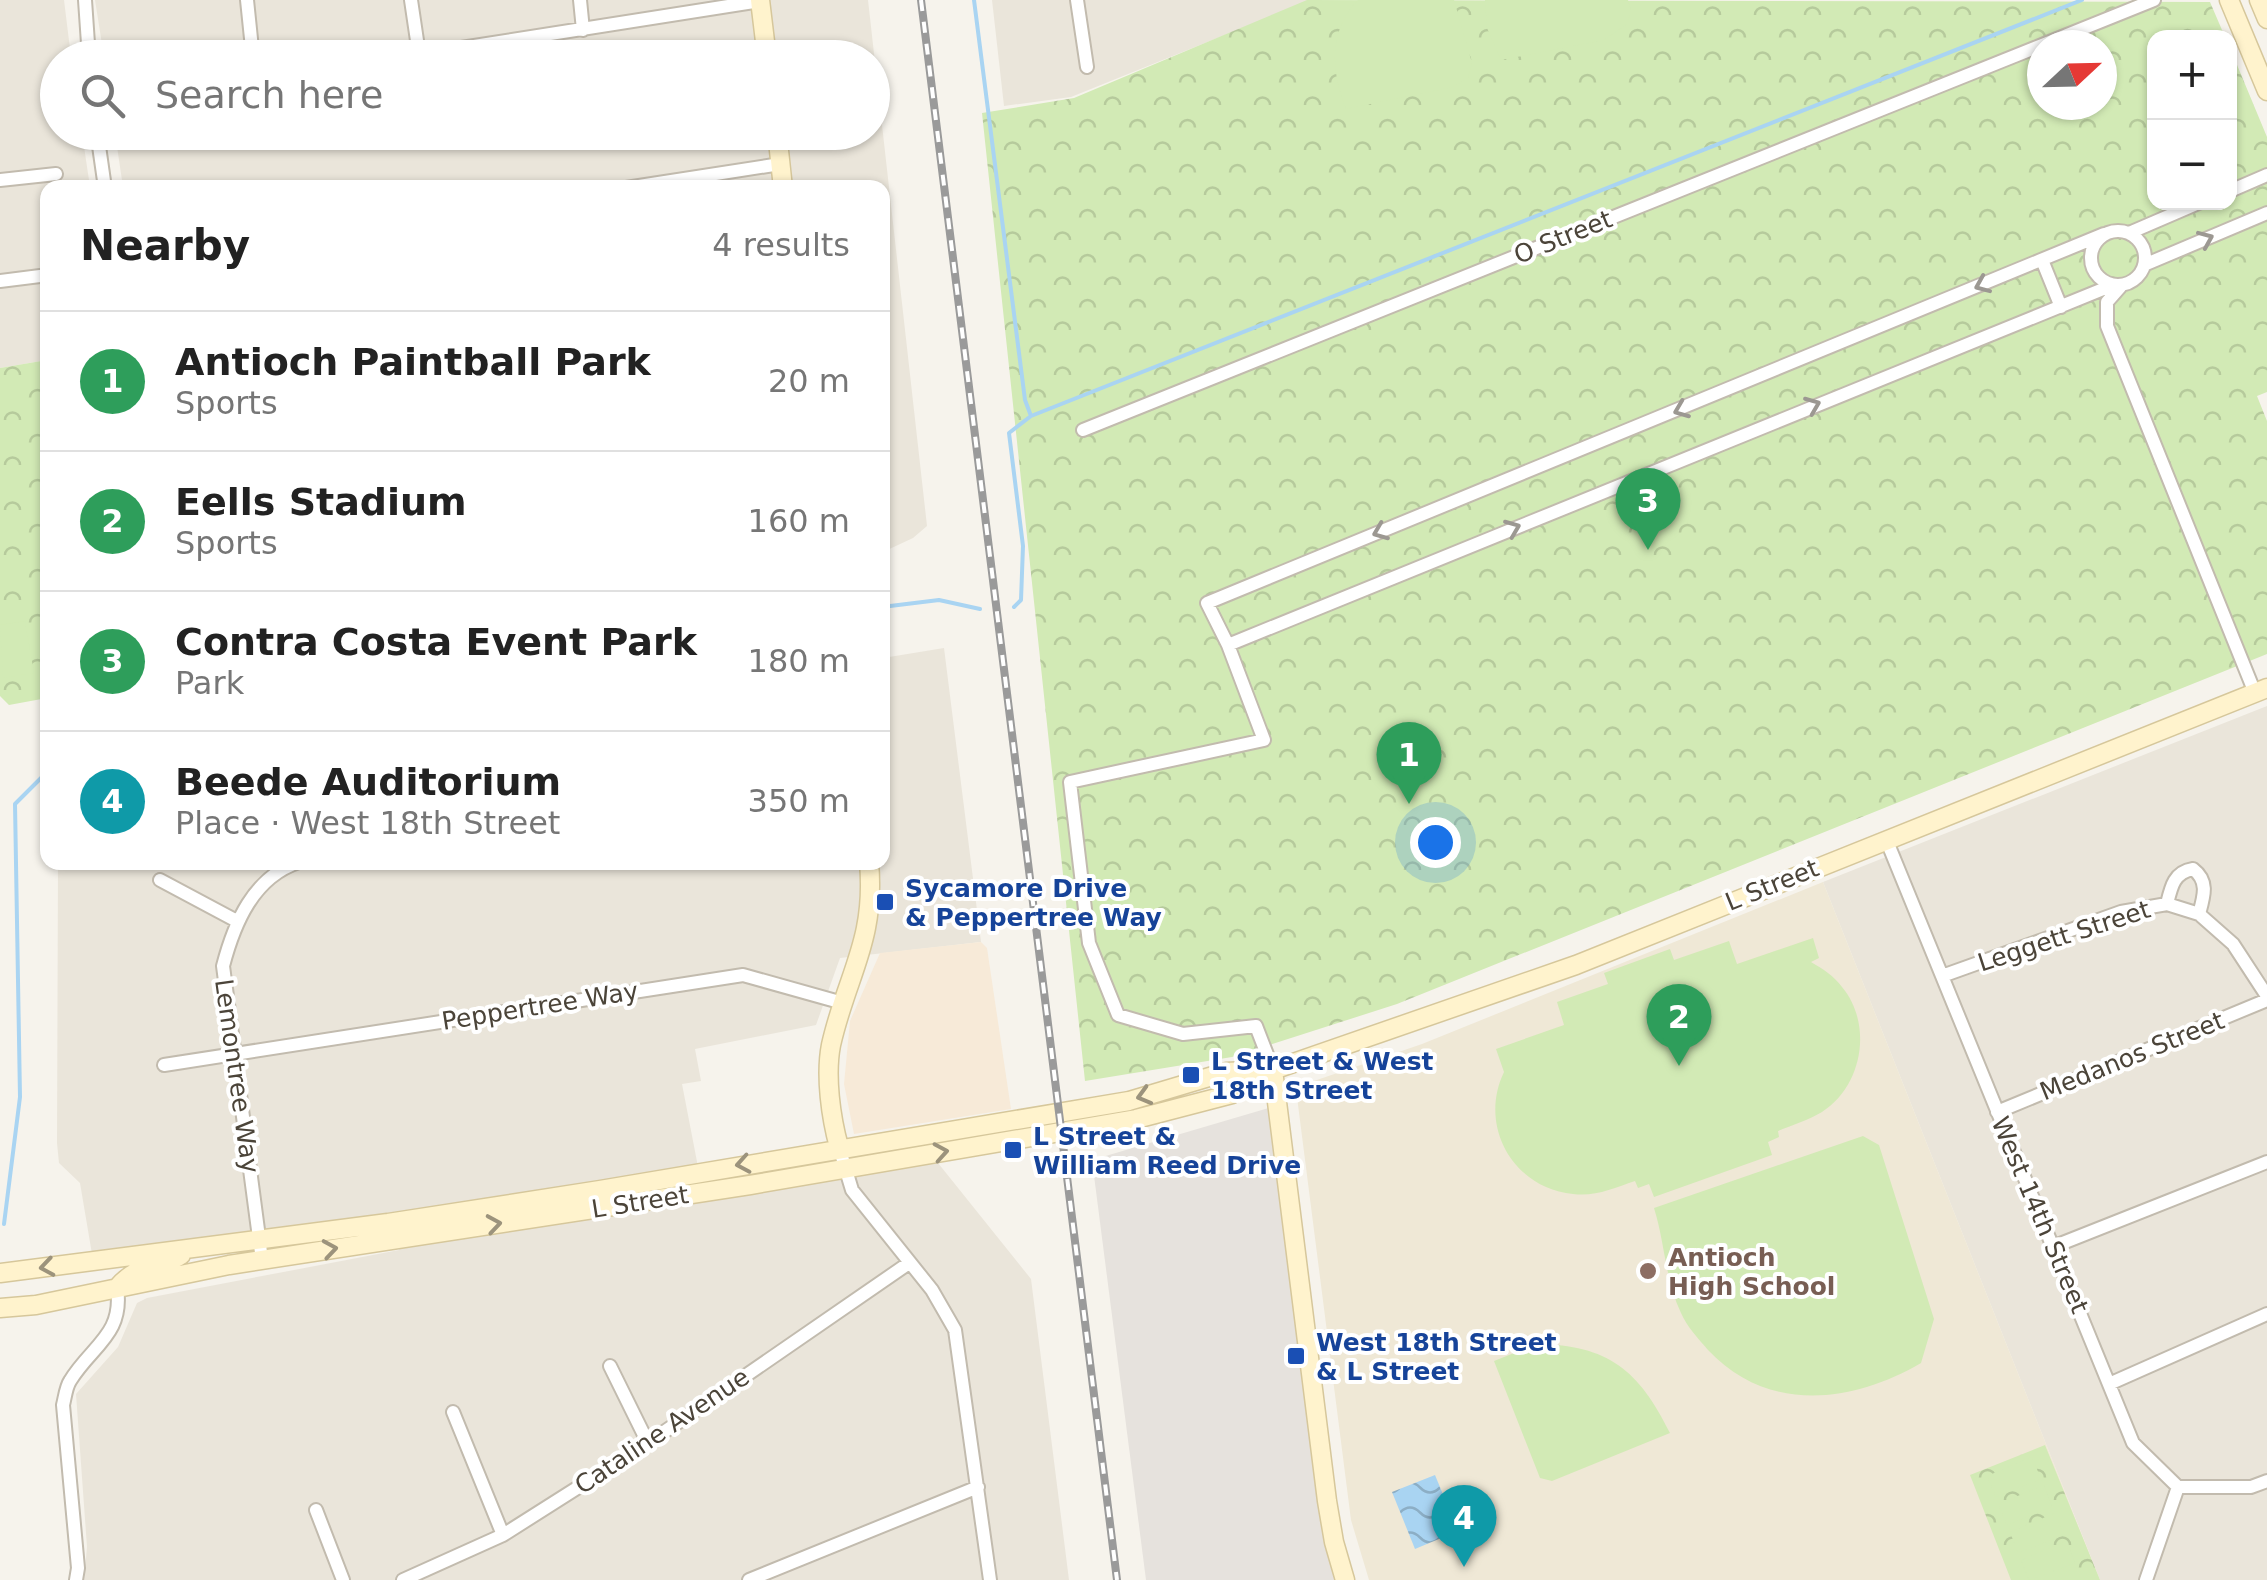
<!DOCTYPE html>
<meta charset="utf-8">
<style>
:root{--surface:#fff;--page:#f2f2f2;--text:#222;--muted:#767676;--line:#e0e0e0;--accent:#fc3f1d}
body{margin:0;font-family:"DejaVu Sans",sans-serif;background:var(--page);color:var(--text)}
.controls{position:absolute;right:30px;top:30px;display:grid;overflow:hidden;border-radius:20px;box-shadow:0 2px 8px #0004}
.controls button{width:90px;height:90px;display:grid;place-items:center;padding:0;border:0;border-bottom:2px solid var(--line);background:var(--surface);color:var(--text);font:50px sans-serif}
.compass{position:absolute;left:2027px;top:30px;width:90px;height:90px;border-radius:50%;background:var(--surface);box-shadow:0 2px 8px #0004;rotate:68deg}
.you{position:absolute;left:1435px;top:842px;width:35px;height:35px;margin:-25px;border:8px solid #fff;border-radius:50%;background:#1a73e8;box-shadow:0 0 0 15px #1a73e833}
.badge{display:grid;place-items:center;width:65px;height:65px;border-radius:50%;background:var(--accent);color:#fff;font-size:32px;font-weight:700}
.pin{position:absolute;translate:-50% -82px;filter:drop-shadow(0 2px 5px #0008)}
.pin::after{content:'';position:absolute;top:52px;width:35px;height:30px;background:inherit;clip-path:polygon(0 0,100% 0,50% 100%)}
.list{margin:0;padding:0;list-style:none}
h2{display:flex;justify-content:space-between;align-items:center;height:130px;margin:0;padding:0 40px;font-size:42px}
h2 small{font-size:32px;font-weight:400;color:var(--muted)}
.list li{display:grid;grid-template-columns:65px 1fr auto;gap:30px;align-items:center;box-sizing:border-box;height:140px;padding:0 40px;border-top:2px solid var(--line)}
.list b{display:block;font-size:38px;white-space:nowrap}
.list p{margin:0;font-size:32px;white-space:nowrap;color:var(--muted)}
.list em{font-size:32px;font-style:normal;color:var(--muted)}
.icon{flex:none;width:55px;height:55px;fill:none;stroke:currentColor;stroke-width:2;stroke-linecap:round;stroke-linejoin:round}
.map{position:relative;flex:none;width:2267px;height:1580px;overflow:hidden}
.search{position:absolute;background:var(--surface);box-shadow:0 2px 8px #0004;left:40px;top:40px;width:850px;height:110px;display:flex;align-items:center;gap:25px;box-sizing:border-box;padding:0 35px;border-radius:55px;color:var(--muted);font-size:38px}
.panel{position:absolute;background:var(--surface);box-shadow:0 2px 8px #0004;left:40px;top:180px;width:850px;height:690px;border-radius:20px}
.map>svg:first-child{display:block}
</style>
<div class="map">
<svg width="2267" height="1580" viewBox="0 0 2267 1580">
<defs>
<pattern id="park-crowns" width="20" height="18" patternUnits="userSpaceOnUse" patternTransform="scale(2.5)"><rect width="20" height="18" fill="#d2eab5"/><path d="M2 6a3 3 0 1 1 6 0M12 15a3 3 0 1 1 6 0" fill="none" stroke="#b6ca9c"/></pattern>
<pattern id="water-waves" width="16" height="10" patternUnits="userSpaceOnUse" patternTransform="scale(2.5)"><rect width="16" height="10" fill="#a9d4f2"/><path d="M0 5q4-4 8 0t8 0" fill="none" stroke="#8caec5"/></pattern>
</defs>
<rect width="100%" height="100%" fill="#f6f3ec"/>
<path fill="#eae5da" d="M0,0h64l7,57 -13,1v74l24,1 8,54 -42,1 -1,172 -47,8z
M95,0h773l59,526 -14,12 -30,14 -1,-364 -759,-1 -8,-54 757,-1v-74l-768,-1z
M992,0h320l-241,97 -67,9z
M944,648l37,294 -141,16 -24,67 -121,24 6,32 -19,3 17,88 -606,88 -13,-77 -21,-20 -2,-20 1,-280 824,-1 1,-204z
M2267,706v874h-167l-277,-698z
M930,1153l101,126 38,301h-985l3,-33 -11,-153 42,-47 19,-44 10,-5 252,-48 -1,-11z"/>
<path fill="#f7ead8" d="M981,942l6,6 24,161 -157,25 -10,-50 6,-63 30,-68z"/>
<path fill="#e6e2dd" d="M1272,1107l69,473h-195l-54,-420z"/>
<path fill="#efe8d6" d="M1823,882l277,698h-731l-18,-60 -54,-423 5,-8 9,-7 111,-38z"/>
<path fill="url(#park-crowns)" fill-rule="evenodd" d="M1307,0l903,2 15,35 -71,1v164h76v-154l37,89v255l-10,4 10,25v233l-870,350 -165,53 -147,24 -103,-968 92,-15zM2042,45h60v60h-60z
M47,360v338l-38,7 -9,-9v-328z
M2045,1445l55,135h-89l-41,-105z"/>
<path fill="#d2eab5" d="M1358,0h96l18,63 -4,15 -15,9 -107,22c-15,-38 -18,-78 12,-109z
M1485,0h143l3,11 -4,13 -23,16 -103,20 -14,-32z
M25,621l9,52 -31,5 -3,-53z
M1813,938l6,20 -8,4c12,7 23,14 31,25 31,37 21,99 -20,125 -13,8 -30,13 -44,19l1,6 -11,5 4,13 -118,42 -5,-13 -11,4 -3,-7c-21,7 -40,16 -62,13 -60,-6 -95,-68 -69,-122l-8,-23 68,-24 -7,-23 51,-18 -4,-11 66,-24 4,11 55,-19 8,23z
M1863,1136l16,9 55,174 -13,44c-70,41 -154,50 -213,-13 -10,-12 -21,-23 -27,-37 -16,-34 -16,-70 -27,-105z
M1537,1344c71,1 102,26 133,89l-118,48 -12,-3 -46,-117z
M2032,1457l9,22 -45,18 -9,-21z
M2044,1485l8,22 -45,18 -9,-21z
M2055,1513l9,22 -46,18 -8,-21z
M2067,1541l8,22 -46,17 -8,-20z"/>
<path fill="url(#water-waves)" d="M1435,1475l23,56 -43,18 -23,-57z"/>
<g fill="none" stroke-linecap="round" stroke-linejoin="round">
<path stroke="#a9d4f2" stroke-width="4" d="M974,0l51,400 6,16
M882,607l57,-7 41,9
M1014,607l7,-7 2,-54 -14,-113 22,-17 1051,-416
M4,1224l16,-127 -5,-293 33,-33"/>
<g stroke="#c2bbae" stroke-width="16">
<path id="street" d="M85,0l4,58
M247,0l6,58
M411,0l8,54
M580,0l3,30
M1077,0l10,67
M2042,45l112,-45
M397,58l363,-57
M97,132l8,56
M0,180l56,-6
M626,188l154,-24
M2230,191l37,-16
M2091 258a27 27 0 1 1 54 0a27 27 0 1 1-54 0Z
M2129,233l72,-31
M2042,260l19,47
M2144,265l123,-52
M0,281l48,-6
M2122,285l-15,17v24l148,367
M1083,430l959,-385
M1228,645l885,-360
M1886,839l247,604 45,44 -32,93
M160,880l75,40
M2167,904c4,-17 7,-32 26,-35 16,12 11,27 6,45
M1942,976l179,-64 46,-8 32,10 34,30 34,52
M164,1065l579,-90 100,28
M1273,1070l-17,-44 -73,8 -65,-19 -29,-72 -19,-161 194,-42 -36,-95 -21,-42 897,-369
M1997,1112l270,-112
M839,1147l13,43 80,100 23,40 35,250
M2055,1246l212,-84
M262,1260l-39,-294c11,-42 30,-89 76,-104
M610,1366l38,77
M2109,1384l158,-70
M453,1412l50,123
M2178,1487h73l16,-6
M316,1510l27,70
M76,1580l2,-12 -15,-163c2,-8 3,-18 7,-24 21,-35 54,-46 47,-93
M403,1580l100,-45 145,-92 261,-180
M749,1580l229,-93"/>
</g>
<g stroke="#d6c79b" stroke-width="21">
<path id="secondary" d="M760,0l7,58
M2229,0l38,91
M2259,0l8,19
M777,132l6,56
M1273,1070l54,431 7,41 11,38
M839,1147c-8,-29 -14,-71 -8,-102 16,-71 45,-104 38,-183
M0,1273l388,-50 212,-33 529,-89 97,-29 42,-2
M117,1288c22,-26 39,-17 64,-33
M0,1308l36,-3 193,-40 521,-80 386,-66 96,-25 41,-24 303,-105 691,-277"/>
</g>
<use href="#street" stroke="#fff" stroke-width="12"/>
<use href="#secondary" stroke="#fff3cd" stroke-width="18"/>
<g stroke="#9a9a9a" stroke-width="8">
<path id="rail" d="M921,0l196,1580"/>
</g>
<use href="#rail" stroke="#fff" stroke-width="4" stroke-dasharray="11" stroke-linecap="butt"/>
</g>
<defs><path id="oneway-chevron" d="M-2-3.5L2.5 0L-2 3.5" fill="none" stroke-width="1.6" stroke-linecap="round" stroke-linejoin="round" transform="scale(2.5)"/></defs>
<g stroke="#9c9892">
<use href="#oneway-chevron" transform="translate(2206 239) rotate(-23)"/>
<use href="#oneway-chevron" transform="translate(1982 285) rotate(157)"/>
<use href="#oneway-chevron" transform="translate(1813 405) rotate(-22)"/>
<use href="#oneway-chevron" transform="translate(1681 410) rotate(158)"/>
<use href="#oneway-chevron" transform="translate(1513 528) rotate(-22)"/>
<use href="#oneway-chevron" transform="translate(1380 532) rotate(158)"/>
</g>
<g stroke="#9c937c">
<use href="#oneway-chevron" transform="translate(1144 1096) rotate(164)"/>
<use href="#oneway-chevron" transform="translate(941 1152) rotate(-10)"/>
<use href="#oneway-chevron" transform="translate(743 1164) rotate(170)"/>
<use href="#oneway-chevron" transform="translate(494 1224) rotate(-9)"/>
<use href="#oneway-chevron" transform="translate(330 1249) rotate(-9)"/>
<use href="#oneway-chevron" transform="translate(47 1267) rotate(171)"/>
</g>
<g fill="#1a4fb4" stroke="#fff" stroke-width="4">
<rect x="875" y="892" width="20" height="20" rx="5"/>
<rect x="1181" y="1065" width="20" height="20" rx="5"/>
<rect x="1003" y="1140" width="20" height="20" rx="5"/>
<rect x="1286" y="1346" width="20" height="20" rx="5"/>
</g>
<circle fill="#8d6e63" stroke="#fff" stroke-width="4" cx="1648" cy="1271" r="10"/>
<g text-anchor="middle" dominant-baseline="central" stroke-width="8" stroke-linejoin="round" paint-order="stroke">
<g font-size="25" fill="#4b4439" stroke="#fff">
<text transform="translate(1563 237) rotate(-22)">O Street</text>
<text transform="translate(1772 885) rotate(-22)">L Street</text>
<text transform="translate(2064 936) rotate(-18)">Leggett Street</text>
<text transform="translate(540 1006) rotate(-9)">Peppertree Way</text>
<text transform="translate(2132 1056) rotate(-22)">Medanos Street</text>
<text transform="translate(237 1076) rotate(82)">Lemontree Way</text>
<text transform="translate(640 1202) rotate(-9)">L Street</text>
<text transform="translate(2040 1215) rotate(67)">West 14th Street</text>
<text transform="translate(662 1431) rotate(-34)">Cataline Avenue</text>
</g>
<g font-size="25" font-weight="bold" fill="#164399" stroke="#fff" text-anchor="start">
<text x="905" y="888">Sycamore Drive<tspan x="905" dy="29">&amp; Peppertree Way</tspan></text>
<text x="1211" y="1061">L Street &amp; West<tspan x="1211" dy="29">18th Street</tspan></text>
<text x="1033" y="1136">L Street &amp;<tspan x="1033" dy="29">William Reed Drive</tspan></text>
<text x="1316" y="1342">West 18th Street<tspan x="1316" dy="29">&amp; L Street</tspan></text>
</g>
<g font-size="25" font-weight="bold" fill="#785e54" stroke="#fff" text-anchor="start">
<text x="1668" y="1257">Antioch<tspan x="1668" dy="29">High School</tspan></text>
</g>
</g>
</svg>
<div class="controls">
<button>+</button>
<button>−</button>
</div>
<svg class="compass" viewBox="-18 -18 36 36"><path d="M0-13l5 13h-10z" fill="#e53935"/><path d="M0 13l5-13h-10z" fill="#767676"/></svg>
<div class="you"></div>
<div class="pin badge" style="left:1409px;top:804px;background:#2e9e5b">1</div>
<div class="pin badge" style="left:1679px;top:1066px;background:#2e9e5b">2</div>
<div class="pin badge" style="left:1648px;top:550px;background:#2e9e5b">3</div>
<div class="pin badge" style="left:1464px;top:1567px;background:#0f9aa8">4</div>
<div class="search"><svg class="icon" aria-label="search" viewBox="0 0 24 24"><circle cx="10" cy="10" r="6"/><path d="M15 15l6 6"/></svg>Search here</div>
<section class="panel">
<h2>Nearby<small>4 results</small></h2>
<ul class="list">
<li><span class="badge" style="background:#2e9e5b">1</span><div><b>Antioch Paintball Park</b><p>Sports</p></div><em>20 m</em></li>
<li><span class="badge" style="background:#2e9e5b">2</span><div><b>Eells Stadium</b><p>Sports</p></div><em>160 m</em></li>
<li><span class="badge" style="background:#2e9e5b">3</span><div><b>Contra Costa Event Park</b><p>Park</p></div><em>180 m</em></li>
<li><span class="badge" style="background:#0f9aa8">4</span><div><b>Beede Auditorium</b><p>Place · West 18th Street</p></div><em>350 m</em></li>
</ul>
</section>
</div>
